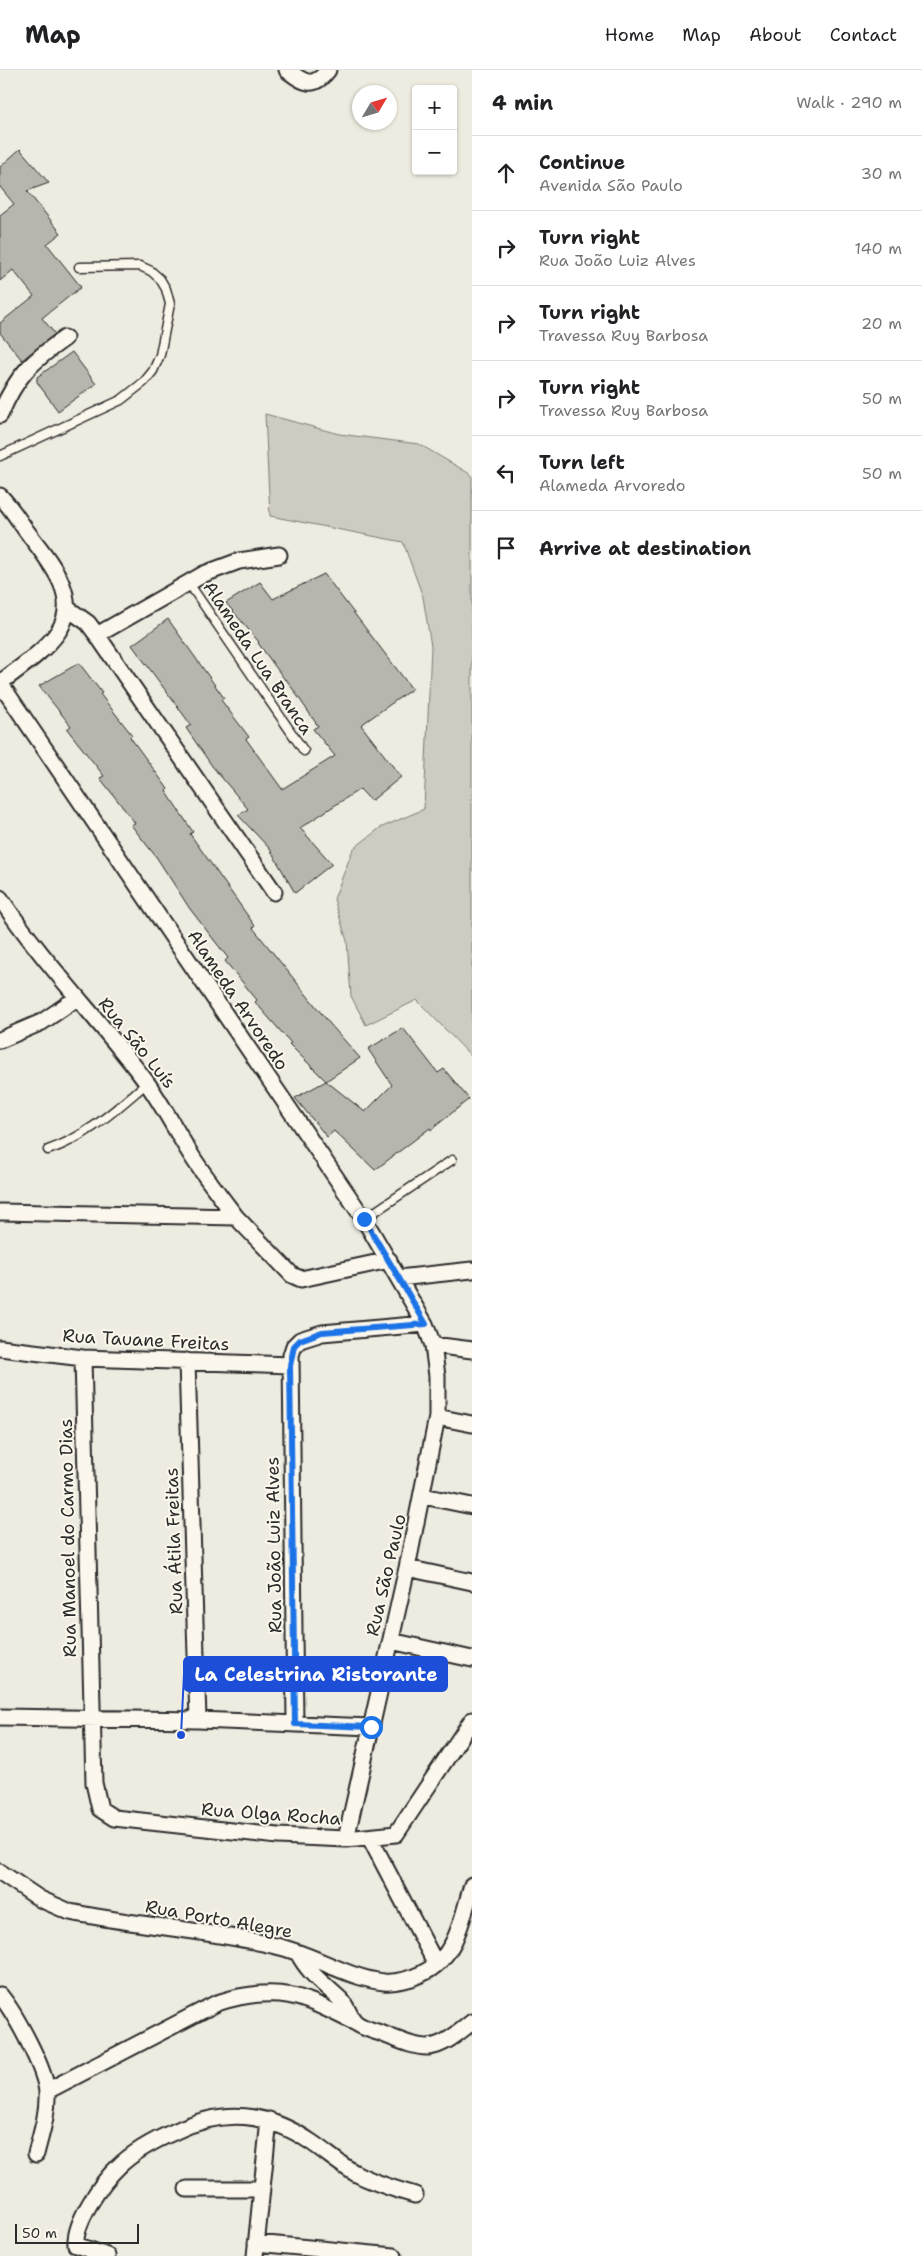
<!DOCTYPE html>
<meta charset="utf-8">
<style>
:root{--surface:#fff;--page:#f2f2f2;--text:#202124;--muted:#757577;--line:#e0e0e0}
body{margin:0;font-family:"Shantell Sans",sans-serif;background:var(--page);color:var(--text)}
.controls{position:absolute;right:15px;top:15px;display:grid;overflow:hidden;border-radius:5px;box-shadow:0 1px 4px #0004}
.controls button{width:45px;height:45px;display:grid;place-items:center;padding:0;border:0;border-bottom:1px solid var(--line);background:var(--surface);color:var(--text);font:25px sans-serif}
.compass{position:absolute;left:352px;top:15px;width:45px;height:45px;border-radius:50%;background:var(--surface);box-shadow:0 1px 4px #0004;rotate:52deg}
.scale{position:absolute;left:15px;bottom:12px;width:124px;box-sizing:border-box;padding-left:5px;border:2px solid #2b2b2b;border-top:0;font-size:14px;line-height:18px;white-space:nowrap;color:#2b2b2b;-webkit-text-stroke:4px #fbf7ec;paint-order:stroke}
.stop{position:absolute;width:15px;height:15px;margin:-11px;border:4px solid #1a73e8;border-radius:50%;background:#fff}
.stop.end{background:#1a73e8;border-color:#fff;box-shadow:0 1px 5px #0008}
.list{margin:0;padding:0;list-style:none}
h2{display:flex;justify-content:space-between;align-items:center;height:65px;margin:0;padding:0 20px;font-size:21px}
h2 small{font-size:16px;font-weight:400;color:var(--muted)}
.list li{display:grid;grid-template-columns:32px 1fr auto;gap:15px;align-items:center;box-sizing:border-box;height:75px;padding:0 20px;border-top:1px solid var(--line)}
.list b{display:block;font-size:19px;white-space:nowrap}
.list p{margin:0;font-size:16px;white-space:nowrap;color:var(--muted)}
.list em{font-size:16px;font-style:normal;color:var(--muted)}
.icon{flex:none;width:28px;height:28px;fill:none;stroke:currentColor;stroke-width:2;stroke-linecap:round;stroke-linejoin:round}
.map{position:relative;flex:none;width:472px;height:2186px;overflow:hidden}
header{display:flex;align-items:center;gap:30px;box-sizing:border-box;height:70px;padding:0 25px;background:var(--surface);border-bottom:1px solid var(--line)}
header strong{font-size:24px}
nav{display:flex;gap:28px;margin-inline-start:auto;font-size:18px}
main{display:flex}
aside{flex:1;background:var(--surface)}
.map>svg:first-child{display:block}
</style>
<header>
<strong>Map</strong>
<nav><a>Home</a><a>Map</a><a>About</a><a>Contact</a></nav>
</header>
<main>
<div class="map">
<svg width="472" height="2186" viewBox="0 0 472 2186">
<rect width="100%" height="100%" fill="#eeebe0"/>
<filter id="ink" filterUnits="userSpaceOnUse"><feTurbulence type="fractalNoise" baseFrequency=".02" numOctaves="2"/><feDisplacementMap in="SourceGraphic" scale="10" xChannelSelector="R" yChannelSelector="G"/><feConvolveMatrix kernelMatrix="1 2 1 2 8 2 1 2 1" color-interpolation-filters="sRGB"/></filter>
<g filter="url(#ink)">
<path fill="#cecbc2" stroke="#7c7b76" d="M265,344l74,20 80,10 51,30 2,3v580l-55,-57 -51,25 -15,-29 -4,-55 -13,-42 19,-50 27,-21 44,-19 7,-163 -8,-49 -20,-55 -133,-26z"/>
<path fill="#b8b5ae" stroke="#2b2b2b" d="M20,79l29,34 -22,8 34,42 -14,11 34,43 -39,31 13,16 -33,26 -22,-27v-10l34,-27 -21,-26 -13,11v-66l14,-11 -14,-17v-20z
M72,282l24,32 -38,27 -21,-29v-5z
M324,504l88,115 -51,36 40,52 -30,24 -11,-12 -60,39 32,36 -37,29 -25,-44 -32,-34 10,-6 -36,-43 -26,-38 5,-3 -59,-80 36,-26 56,79 -3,2 28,37 -3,2 36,50 53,-33 -22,-27 5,-3 -32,-47 -1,1 -27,-37 1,-1 -33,-39 34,-21 13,17z
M79,593l23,30 -2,1 32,41 -2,2 38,52 -2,2 27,41 -3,2 65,92 -2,2 77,96 30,34 -34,23 -37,-37 2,-1 -36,-41 2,-2 -32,-39 3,-3 -38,-49 -33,-51 -26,-33 4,-2 -35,-45 4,-2 -37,-47 4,-3 -32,-40z
M403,958l35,45 6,-4 25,30 -38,31 -1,-2 -55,42 -41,-39 -7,6 -32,-39 31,-17 39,31 27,-27 -24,-36z"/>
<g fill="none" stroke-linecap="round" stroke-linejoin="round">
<g stroke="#2b2b2b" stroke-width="11">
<path id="lane" d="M0,386l121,-56 23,-18 9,-11 7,-16 10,-51 -4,-15 -6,-10 -9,-8 -11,-5 -61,1
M188,512l116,169
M48,1080c39,-13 68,-41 99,-67
M364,1149l88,-59"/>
</g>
<g stroke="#2b2b2b" stroke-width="19">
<path id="street" d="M287,0c16,12 26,20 41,0
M0,345c16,-39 31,-53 65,-77
M0,426c11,11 19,25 28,37 21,28 54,64 30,99 -14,20 -39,36 -58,51
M67,538l21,15 9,12 177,257
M97,565l107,-61 35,-13 40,-6
M0,613l364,536 61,105 8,21 4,31v41l-30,151 -61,271
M0,828c44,66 100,122 147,185 17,24 30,50 46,75 13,20 28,39 43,59
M0,970l42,-18 35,-24
M0,1142l236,5 56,58 9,4 88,-19
M399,1208l73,-8
M433,1275l39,5
M0,1278l83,10 207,7
M83,1288l11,425 6,26 14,9 164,18 68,3 50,-5 76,-114
M187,1291l11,359
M437,1347l35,7
M423,1426l49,10
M407,1498l65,14
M391,1571l81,18
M0,1647l198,3 173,7
M295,1654l-4,-369 3,-9 6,-6 22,-7 103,-9
M370,1768l66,126
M0,1802l40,27 30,13c68,14 139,18 206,34 37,8 71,32 108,36 12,1 27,-3 37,-8 36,-16 41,-56 51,-89
M298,1883c10,20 26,31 43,47 6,6 8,16 14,22 6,6 20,9 28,12 45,18 50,20 89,-12
M0,1925c15,18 46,75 47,98 1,20 -6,41 -11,61
M47,2021l170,-88c27,-9 62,-14 89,-3 17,6 33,15 50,23
M187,2119h74
M256,2173l138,13
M107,2186l-31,-11c-2,-23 26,-63 42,-78 16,-16 37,-27 58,-36 48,-23 91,-19 135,11 15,10 28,22 44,31 19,10 39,16 60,22
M255,2186l14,-136"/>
</g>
<use href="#lane" stroke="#fbf7ec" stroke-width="8"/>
<use href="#street" stroke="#fbf7ec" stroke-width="15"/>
</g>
</g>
<g fill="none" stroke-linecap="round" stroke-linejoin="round" filter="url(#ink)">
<path stroke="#1a73e8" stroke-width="6" d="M364,1149l62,105 -104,8 -22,8 -6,6 -4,20 5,358 76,3"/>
</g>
<g text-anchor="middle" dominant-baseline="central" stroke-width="4" stroke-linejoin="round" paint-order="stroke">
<g font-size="18" fill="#2b2b2b" stroke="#fbf7ec">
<text transform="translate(258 588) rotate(56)">Alameda Lua Branca</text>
<text transform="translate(238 930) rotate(56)">Alameda Arvoredo</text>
<text transform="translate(137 973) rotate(51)">Rua São Luís</text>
<text transform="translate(146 1270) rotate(3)">Rua Tauane Freitas</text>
<text transform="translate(68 1468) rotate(-91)">Rua Manoel do Carmo Dias</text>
<text transform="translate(174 1471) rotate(-92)">Rua Átila Freitas</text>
<text transform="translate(274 1475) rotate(-91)">Rua João Luiz Alves</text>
<text transform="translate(386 1505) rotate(-77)">Rua São Paulo</text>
<text transform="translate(271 1744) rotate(4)">Rua Olga Rocha</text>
<text transform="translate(219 1849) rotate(10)">Rua Porto Alegre</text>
</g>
</g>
<path fill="none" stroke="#1d4ed8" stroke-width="2" d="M181 1665L184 1604"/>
<circle fill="#1d4ed8" stroke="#fbf7ec" stroke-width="2" cx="181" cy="1665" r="5"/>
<rect fill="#1d4ed8" stroke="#1d4ed8" stroke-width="2" x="184" y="1587" width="263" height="34" rx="5"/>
<g font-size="19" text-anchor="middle" font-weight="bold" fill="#fff">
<text x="316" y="1611">La Celestrina Ristorante</text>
</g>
</svg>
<div class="controls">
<button>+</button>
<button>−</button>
</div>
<svg class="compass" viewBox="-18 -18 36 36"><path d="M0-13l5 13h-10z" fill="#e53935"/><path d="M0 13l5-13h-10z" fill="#757577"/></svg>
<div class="scale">50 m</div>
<div class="stop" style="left:371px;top:1657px"></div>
<div class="stop end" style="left:364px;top:1149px"></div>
</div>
<aside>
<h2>4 min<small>Walk · 290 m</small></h2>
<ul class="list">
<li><svg class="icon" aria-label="ahead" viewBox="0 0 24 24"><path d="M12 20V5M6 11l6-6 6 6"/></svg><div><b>Continue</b><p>Avenida São Paulo</p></div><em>30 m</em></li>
<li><svg class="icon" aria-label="right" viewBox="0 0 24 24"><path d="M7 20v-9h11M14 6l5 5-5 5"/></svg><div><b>Turn right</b><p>Rua João Luiz Alves</p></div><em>140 m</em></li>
<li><svg class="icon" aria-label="right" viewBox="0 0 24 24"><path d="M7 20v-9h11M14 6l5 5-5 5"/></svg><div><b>Turn right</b><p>Travessa Ruy Barbosa</p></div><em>20 m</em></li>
<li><svg class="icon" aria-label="right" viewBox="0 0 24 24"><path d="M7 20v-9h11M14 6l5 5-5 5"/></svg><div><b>Turn right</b><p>Travessa Ruy Barbosa</p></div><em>50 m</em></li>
<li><svg class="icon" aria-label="left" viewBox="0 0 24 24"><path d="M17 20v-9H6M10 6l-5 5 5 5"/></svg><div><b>Turn left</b><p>Alameda Arvoredo</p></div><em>50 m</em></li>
<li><svg class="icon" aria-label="arrive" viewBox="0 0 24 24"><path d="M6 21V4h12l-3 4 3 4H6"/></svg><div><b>Arrive at destination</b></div></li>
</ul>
</aside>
</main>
